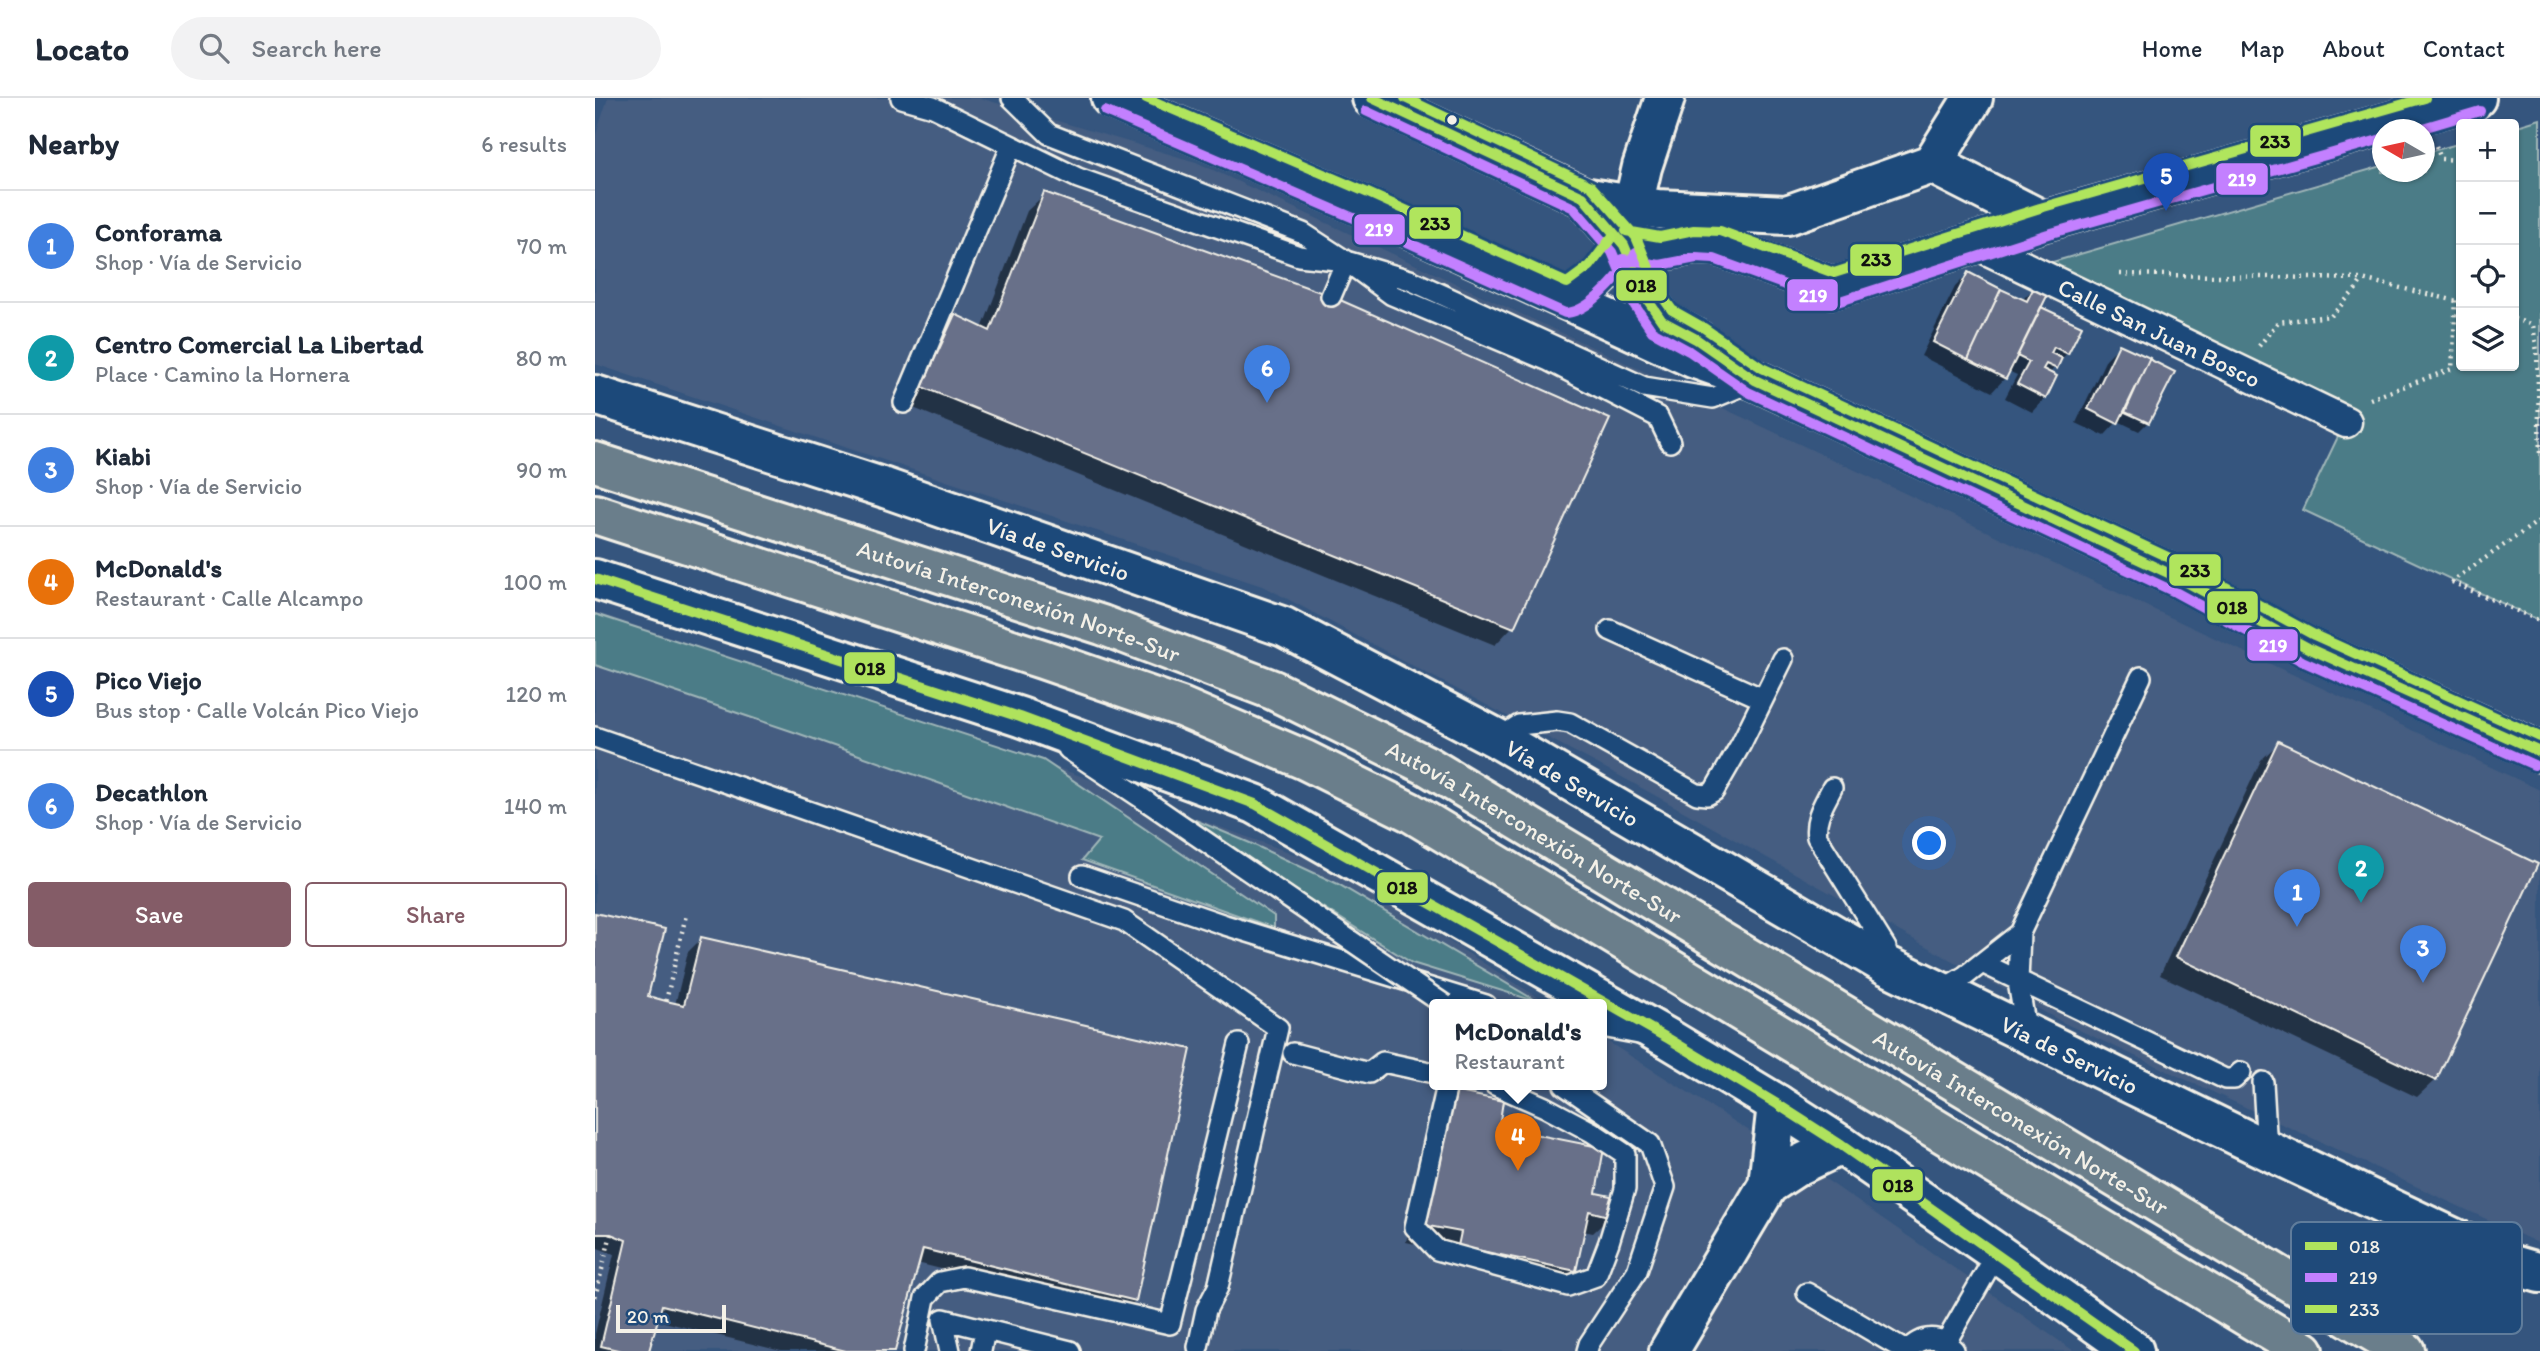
<!DOCTYPE html>
<meta charset="utf-8">
<style>
:root{--surface:#fff;--page:#f2f2f3;--text:#1f2937;--muted:#747a83;--line:#e0e1e3;--accent:#845c67}
body{margin:0;font-family:Itim,sans-serif;background:var(--page);color:var(--text)}
.controls{position:absolute;right:21px;top:21px;display:grid;overflow:hidden;border-radius:7px;box-shadow:0 2px 5px #0004}
.controls button{width:63px;height:63px;display:grid;place-items:center;padding:0;border:0;border-bottom:2px solid var(--line);background:var(--surface);color:var(--text);font:35px sans-serif}
.compass{position:absolute;left:1777px;top:21px;width:63px;height:63px;border-radius:50%;background:var(--surface);box-shadow:0 2px 5px #0004;rotate:279deg}
.scale{position:absolute;left:21px;bottom:18px;width:110px;box-sizing:border-box;padding-left:7px;border:4px solid #f4f1e8;border-top:0;font-size:19px;line-height:24px;white-space:nowrap;color:#f4f1e8;-webkit-text-stroke:5px #1f4a7a;paint-order:stroke}
.you{position:absolute;left:1335px;top:746px;width:24px;height:24px;margin:-18px;border:5px solid #fff;border-radius:50%;background:#1a73e8;box-shadow:0 0 0 10px #1a73e833}
.badge{display:grid;place-items:center;width:46px;height:46px;border-radius:50%;background:var(--accent);color:#fff;font-size:23px;font-weight:700}
.pin{position:absolute;translate:-50% -58px;filter:drop-shadow(0 2px 4px #0008)}
.pin::after{content:'';position:absolute;top:37px;width:24px;height:21px;background:inherit;clip-path:polygon(0 0,100% 0,50% 100%)}
.popup{position:absolute;left:834px;top:901px;width:178px;height:91px;box-sizing:border-box;display:grid;place-content:center;border-radius:7px;background:var(--surface);filter:drop-shadow(0 2px 5px #0005);font-size:23px;white-space:nowrap;color:var(--muted)}
.popup b{font-size:26px;color:var(--text)}
.popup::after{content:'';position:absolute;left:50%;top:100%;margin-left:-14px;border:14px solid transparent;border-top-color:var(--surface)}
.list{margin:0;padding:0;list-style:none}
h2{display:flex;justify-content:space-between;align-items:center;height:91px;margin:0;padding:0 28px;font-size:30px}
h2 small{font-size:23px;font-weight:400;color:var(--muted)}
.list li{display:grid;grid-template-columns:46px 1fr auto;gap:21px;align-items:center;box-sizing:border-box;height:112px;padding:0 28px;border-top:2px solid var(--line)}
.list b{display:block;font-size:26px;white-space:nowrap}
.list p{margin:0;font-size:23px;white-space:nowrap;color:var(--muted)}
.list em{font-size:23px;font-style:normal;color:var(--muted)}
.actions{display:flex;gap:14px;padding:21px 28px}
.actions a{flex:1;padding:16px 0;border:2px solid var(--accent);border-radius:7px;text-align:center;font-size:24px;color:var(--accent)}
.actions .main{background:var(--accent);color:#fff}
.icon{flex:none;width:38px;height:38px;fill:none;stroke:currentColor;stroke-width:2;stroke-linecap:round;stroke-linejoin:round}
.map{position:relative;flex:none;width:1945px;height:1253px;overflow:hidden}
header{display:flex;align-items:center;gap:42px;box-sizing:border-box;height:98px;padding:0 35px;background:var(--surface);border-bottom:2px solid var(--line)}
header strong{font-size:33px}
nav{display:flex;gap:38px;margin-inline-start:auto;font-size:24px}
.search{width:490px;height:63px;background:var(--page);display:flex;align-items:center;gap:18px;box-sizing:border-box;padding:0 24px;border-radius:38px;color:var(--muted);font-size:26px}
main{display:flex}
aside{flex:1;background:var(--surface)}
.map>svg:first-child{display:block}
</style>
<header>
<strong>Locato</strong>
<div class="search"><svg class="icon" aria-label="search" viewBox="0 0 24 24"><circle cx="10" cy="10" r="6"/><path d="M15 15l6 6"/></svg>Search here</div>
<nav><a>Home</a><a>Map</a><a>About</a><a>Contact</a></nav>
</header>
<main>
<aside>
<h2>Nearby<small>6 results</small></h2>
<ul class="list">
<li><span class="badge" style="background:#3f7fe0">1</span><div><b>Conforama</b><p>Shop · Vía de Servicio</p></div><em>70 m</em></li>
<li><span class="badge" style="background:#0f9aa8">2</span><div><b>Centro Comercial La Libertad</b><p>Place · Camino la Hornera</p></div><em>80 m</em></li>
<li><span class="badge" style="background:#3f7fe0">3</span><div><b>Kiabi</b><p>Shop · Vía de Servicio</p></div><em>90 m</em></li>
<li><span class="badge" style="background:#e8710a">4</span><div><b>McDonald's</b><p>Restaurant · Calle Alcampo</p></div><em>100 m</em></li>
<li><span class="badge" style="background:#1a4fb4">5</span><div><b>Pico Viejo</b><p>Bus stop · Calle Volcán Pico Viejo</p></div><em>120 m</em></li>
<li><span class="badge" style="background:#3f7fe0">6</span><div><b>Decathlon</b><p>Shop · Vía de Servicio</p></div><em>140 m</em></li>
</ul>
<div class="actions"><a class="main">Save</a><a>Share</a></div>
</aside>
<div class="map">
<svg width="1945" height="1253" viewBox="0 0 1945 1253">
<rect width="100%" height="100%" fill="#35557e"/>
<filter id="ink" filterUnits="userSpaceOnUse"><feTurbulence type="fractalNoise" baseFrequency=".0143" numOctaves="2"/><feDisplacementMap in="SourceGraphic" scale="14" xChannelSelector="R" yChannelSelector="G"/><feConvolveMatrix kernelMatrix="1 2 1 2 8 2 1 2 1" color-interpolation-filters="sRGB"/></filter>
<g filter="url(#ink)">
<path fill="#445d81" d="M13,0h372l216,64 1344,628v454l-476,-221 -444,-247 -355,-189 -670,-223v-227z
M0,514l384,127 356,130 215,136h-116v80h168v-47l222,140 250,173h-1479z"/>
<path fill="#4c7c87" stroke="#a0b6b8" stroke-width="2" d="M1945,21v502l-237,-111 42,-88 -313,-154 350,-102v6h42l1,-19 36,-10v223h53v-239z
M0,516l448,146 231,156v12l-192,-68 17,-20 -302,-107 -202,-68z
M562,706l93,39 88,41 200,118 -126,-39z"/>
<path fill="#0007" d="M450,96l467,433 -17,18 -589,-240 32,-72 18,-17 26,13 45,-118z
M1373,176l54,26 13,-13 4,21 28,45 -18,21 -4,24 -13,14 -27,-14 12,-23 -9,-4 -3,7 -13,14 -71,-36 34,-69z
M1524,248l29,13v63l-9,9 -21,-10 -14,15 -28,-13 30,-64z
M1684,645l156,337 -18,17 -257,-122 101,-215z
M0,817l51,83 29,7 13,-53 13,-13 434,362 -14,13 -204,-51 -23,88h-113l-125,-31 -8,31h-53v-17l19,-80 -19,-7z
M842,1012l60,18 97,66 17,22 -18,17 -10,-2 -8,40 -18,17 -116,-25 3,-13 -38,-8z"/>
<path fill="#676f89" stroke="#f4f1e8" stroke-width="2" d="M449,94l287,104 279,123 -96,209 -592,-241 33,-73 35,17z
M1373,174l33,17 -33,71 -35,-18z
M1440,187l14,7 -43,87 -38,-19 33,-71 26,12z
M1446,209l41,19 -14,28 -14,-7 -3,6 11,5 -5,11 -11,-5 -3,5 14,7 -11,23 -29,-15 12,-22 -12,-6z
M1524,246l31,14 -32,66 -30,-15z
M1554,261l26,13 -26,51 -24,-11z
M1683,643l260,123 -102,217 -260,-124z
M0,815l70,16 -17,67 18,5 18,4 17,-68 490,112 -55,252 -213,-52 -28,102h-49l-184,-46 -13,46h-27l-21,-5 25,-106 -15,-6h-16z
M859,993l49,10 -4,26 105,21 -8,45 20,4 -4,20 -23,-6 -13,60 -118,-25 3,-14 -38,-7z"/>
<g fill="none" stroke-linecap="round" stroke-linejoin="round">
<g stroke="#f4f1e8" stroke-width="24">
<path id="service" d="M306,0l32,9 145,71 221,78 47,5 46,34 157,66 109,56 12,25
M417,0l37,36 254,99 43,28 64,19 234,107 69,11 41,-17
M736,198l15,-35
M309,305l107,-256
M1015,532l153,69
M0,639l529,184 154,107 -60,259 -12,23 -8,37
M903,641l21,-14 38,-4 13,2 127,71 10,1 7,-4 27,-47 42,-85
M473,651l81,54
M1237,690c-8,16 -18,30 -15,49l69,111 2,17
M487,778l143,49 261,80
M1387,865l243,116h9l7,-7
M1343,894l27,-16 55,-43
M1007,929l37,7
M1432,937l-9,-53 2,-49 121,-256
M698,955l76,20 14,-11 51,11
M1668,984l4,68
M852,987l-32,142 22,23 131,36 28,-10 13,-34 16,-53v-35l-33,-22 -47,-25 -50,-22
M969,987l86,59 15,43 -28,84 -48,73 -2,7
M1212,1195l99,58
M1351,1244l51,-89
M319,1253l11,-53 15,-16 24,-5 206,47 69,-280
M355,1253l-7,-32 127,32
M386,1253l4,-21
M1312,1253c14,-16 33,-17 47,-1"/>
</g>
<g stroke="#f4f1e8" stroke-width="35">
<g id="pedestrian">
<path id="s1" d="M1379,145l372,179"/>
</g>
</g>
<g stroke="#f4f1e8" stroke-width="44">
<path id="minor" d="M516,0l251,108 331,152 62,22 426,199 127,69 232,104
M777,0l211,99 41,48 23,54 15,22 35,19
M1337,66l112,57
M988,99l74,12 130,6 145,-51 41,-66
M1029,147l36,6 35,-7 22,1 117,43 210,-67 432,-123
M973,201l24,-15 18,-17 14,-22 18,-78 23,-69
M1173,1087l29,-19 44,-21
M1074,1253l99,-166 9,-81"/>
</g>
<g stroke="#f4f1e8" stroke-width="44">
<g id="tertiary">
<path id="s2" d="M0,297l290,93 399,139 214,112 390,227 379,184 242,114 31,9"/>
<path d="M0,481l425,138 235,87 414,235 108,65 64,41 156,108 137,98"/>
</g>
</g>
<g stroke="#f4f1e8" stroke-width="44">
<g id="motorway">
<path id="s3" d="M0,364l507,163 171,65 153,75 979,586"/>
<path d="M0,416l447,145 139,48 124,53 105,52 894,539"/>
</g>
</g>
<path stroke="#f4f1e8" stroke-width="4.5" stroke-dasharray="2 5" stroke-linecap="butt" d="M1841,48l5,13 20,1
M1525,176l242,5 99,23
M1919,221l19,6 4,27
M1664,248l19,-24 53,-6 25,-27 6,-9
M1942,255l3,102
M1775,301l82,-30 4,-69
M1856,484l89,-62
M1857,484l88,39
M71,903l20,-86
M0,1199l16,-63"/>
<use href="#service" stroke="#1f4a7a" stroke-width="19"/>
<use href="#pedestrian" stroke="#1f4a7a" stroke-width="30"/>
<use href="#minor" stroke="#1f4a7a" stroke-width="38"/>
<use href="#tertiary" stroke="#1f4a7a" stroke-width="38"/>
<use href="#motorway" stroke="#6b7e8b" stroke-width="38"/>
<g stroke="#f4f1e8" stroke-width="24" stroke-linecap="butt">
<path id="service-bridge" d="M554,705l296,202"/>
</g>
<use href="#service-bridge" stroke="#1f4a7a" stroke-width="19"/>
<g stroke="#1f4a7a" stroke-width="16">
<path id="bus-1" d="M777,0l211,99 41,48 23,54 15,22 34,18 59,41 426,199 127,69 232,104
M0,481l425,138 235,87 414,235 108,65 64,41 293,206"/>
</g>
<g stroke="#1f4a7a" stroke-width="16">
<path id="bus-2" d="M510,13l251,108 209,94c25,0 57,-41 71,-60
M771,13l208,97 38,44 23,54 17,25 37,20 59,41 427,200 127,69 232,104
M1821,32l64,-19
M1027,161l38,6 36,-7 18,1 115,42 8,1 211,-68 334,-95"/>
</g>
<g stroke="#1f4a7a" stroke-width="16">
<path id="bus-3" d="M551,0l222,95 199,90 23,-17 22,-29
M810,0l186,88 45,51 23,55 13,18 32,18 58,40 425,198 127,69 226,102
M1031,133l34,6 34,-7 26,1 114,42 206,-65 385,-110"/>
</g>
<use href="#bus-1" stroke="#afe25d" stroke-width="10"/>
<use href="#bus-2" stroke="#c380ff" stroke-width="10"/>
<use href="#bus-3" stroke="#b0e55d" stroke-width="10"/>
</g>
</g>
<circle fill="#f4f1e8" stroke="#1f4a7a" stroke-width="2.5" cx="857" cy="22" r="6"/>
<g text-anchor="middle" dominant-baseline="central" stroke-width="5" stroke-linejoin="round" paint-order="stroke">
<g font-size="24" fill="#f4f1e8" stroke="#1f4a7a">
<text stroke="none"><textPath href="#s1" startOffset="206">Calle San Juan Bosco</textPath></text>
<text stroke="none"><textPath href="#s2" startOffset="488">Vía de Servicio</textPath></text>
<text stroke="none"><textPath href="#s3" startOffset="446">Autovía Interconexión Norte-Sur</textPath></text>
<text stroke="none"><textPath href="#s2" startOffset="1055">Vía de Servicio</textPath></text>
<text stroke="none"><textPath href="#s3" startOffset="1013">Autovía Interconexión Norte-Sur</textPath></text>
<text stroke="none"><textPath href="#s2" startOffset="1622">Vía de Servicio</textPath></text>
<text stroke="none"><textPath href="#s3" startOffset="1580">Autovía Interconexión Norte-Sur</textPath></text>
</g>
</g>
<rect x="1696" y="1124" width="231" height="112" rx="10" fill="#1f4a7a" stroke="#5f7c9b" stroke-width="2"/>
<rect x="1710" y="1144" width="32" height="8" fill="#afe25d"/>
<rect x="1710" y="1175" width="32" height="9" fill="#c380ff"/>
<rect x="1710" y="1207" width="32" height="8" fill="#b0e55d"/>
<g font-size="19" fill="#f4f1e8">
<text x="1754" y="1155">018</text>
<text x="1754" y="1186">219</text>
<text x="1754" y="1218">233</text>
</g>
<g stroke="#1f4a7a" stroke-width="2.5">
<rect x="1654" y="26" width="53" height="34" rx="7" fill="#b0e55d"/>
<rect x="1620" y="64" width="54" height="34" rx="7" fill="#c380ff"/>
<rect x="813" y="108" width="54" height="34" rx="7" fill="#b0e55d"/>
<rect x="758" y="115" width="53" height="33" rx="7" fill="#c380ff"/>
<rect x="1254" y="145" width="54" height="34" rx="7" fill="#b0e55d"/>
<rect x="1020" y="171" width="53" height="33" rx="7" fill="#afe25d"/>
<rect x="1191" y="180" width="53" height="34" rx="7" fill="#c380ff"/>
<rect x="1573" y="455" width="54" height="34" rx="7" fill="#b0e55d"/>
<rect x="1611" y="492" width="53" height="34" rx="7" fill="#afe25d"/>
<rect x="1651" y="530" width="53" height="34" rx="7" fill="#c380ff"/>
<rect x="248" y="553" width="53" height="34" rx="7" fill="#afe25d"/>
<rect x="781" y="773" width="53" height="33" rx="7" fill="#afe25d"/>
<rect x="1276" y="1070" width="53" height="34" rx="7" fill="#afe25d"/>
</g>
<g font-size="19" text-anchor="middle" font-weight="bold" fill="#fff">
<text x="1647" y="88">219</text>
<text x="784" y="138">219</text>
<text x="1218" y="204">219</text>
<text x="1678" y="554">219</text>
</g>
<g font-size="19" text-anchor="middle" font-weight="bold" fill="#111">
<text x="1680" y="50">233</text>
<text x="840" y="132">233</text>
<text x="1281" y="168">233</text>
<text x="1046" y="194">018</text>
<text x="1600" y="479">233</text>
<text x="1637" y="516">018</text>
<text x="275" y="577">018</text>
<text x="807" y="796">018</text>
<text x="1303" y="1094">018</text>
</g>
</svg>
<div class="controls">
<button>+</button>
<button>−</button>
<button><svg class="icon" aria-label="locate" viewBox="0 0 24 24"><circle cx="12" cy="12" r="6"/><path d="M12 2v4M12 18v4M2 12h4M18 12h4"/></svg></button>
<button><svg class="icon" aria-label="layers" viewBox="0 0 24 24"><path d="M12 4l9 5-9 5-9-5zM3 14l9 5 9-5"/></svg></button>
</div>
<svg class="compass" viewBox="-18 -18 36 36"><path d="M0-13l5 13h-10z" fill="#e53935"/><path d="M0 13l5-13h-10z" fill="#747a83"/></svg>
<div class="scale">20 m</div>
<div class="you"></div>
<div class="pin badge" style="left:1702px;top:829px;background:#3f7fe0">1</div>
<div class="pin badge" style="left:1766px;top:805px;background:#0f9aa8">2</div>
<div class="pin badge" style="left:1828px;top:885px;background:#3f7fe0">3</div>
<div class="pin badge" style="left:923px;top:1073px;background:#e8710a">4</div>
<div class="popup"><b>McDonald's</b>Restaurant</div>
<div class="pin badge" style="left:1571px;top:113px;background:#1a4fb4">5</div>
<div class="pin badge" style="left:672px;top:305px;background:#3f7fe0">6</div>
</div>
</main>
